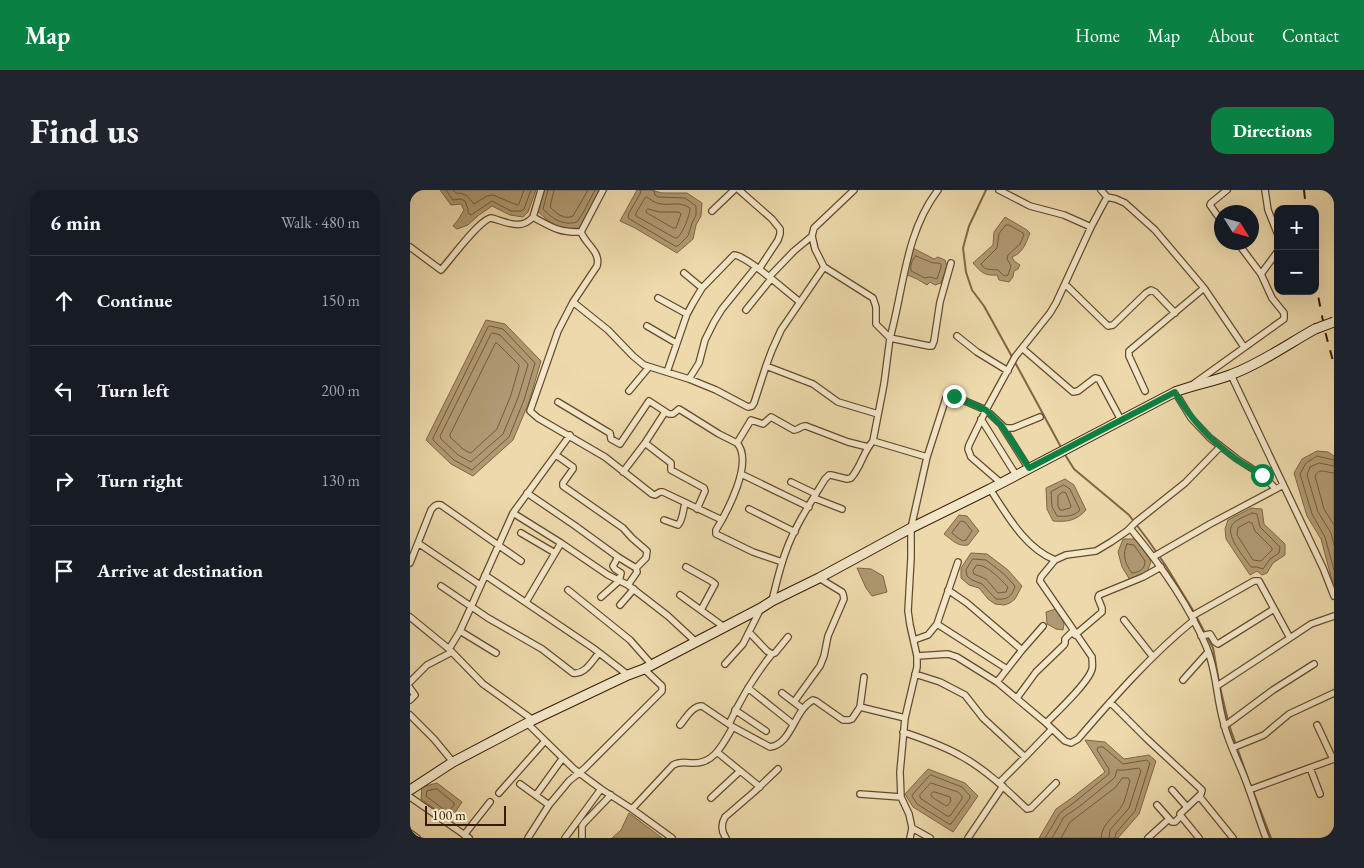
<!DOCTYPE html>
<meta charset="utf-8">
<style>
:root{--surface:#171b24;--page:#20242c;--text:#f1f3f6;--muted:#9ea1a6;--line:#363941;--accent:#0b8043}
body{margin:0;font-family:"EB Garamond",serif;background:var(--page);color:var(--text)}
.controls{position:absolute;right:15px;top:15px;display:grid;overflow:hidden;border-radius:10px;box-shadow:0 5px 20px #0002}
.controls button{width:45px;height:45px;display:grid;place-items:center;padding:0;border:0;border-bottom:1px solid var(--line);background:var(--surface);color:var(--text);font:25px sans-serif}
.compass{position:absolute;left:804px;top:15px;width:45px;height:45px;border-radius:50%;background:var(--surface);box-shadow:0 5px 20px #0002;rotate:127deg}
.scale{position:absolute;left:15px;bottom:12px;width:81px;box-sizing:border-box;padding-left:5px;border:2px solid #371a00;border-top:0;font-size:14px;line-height:18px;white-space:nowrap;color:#371a00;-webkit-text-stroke:4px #f3e7c9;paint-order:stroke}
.stop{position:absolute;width:15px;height:15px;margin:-11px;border:4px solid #0b8043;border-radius:50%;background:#fff}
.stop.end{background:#0b8043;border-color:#fff;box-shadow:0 1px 5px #0008}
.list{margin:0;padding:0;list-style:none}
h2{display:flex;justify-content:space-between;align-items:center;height:65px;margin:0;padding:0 20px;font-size:21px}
h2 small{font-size:16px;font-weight:400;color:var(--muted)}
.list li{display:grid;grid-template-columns:32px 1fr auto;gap:15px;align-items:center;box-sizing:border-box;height:90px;padding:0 20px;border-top:1px solid var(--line)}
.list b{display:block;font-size:19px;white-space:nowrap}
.list em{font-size:16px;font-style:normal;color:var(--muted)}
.icon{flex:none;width:28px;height:28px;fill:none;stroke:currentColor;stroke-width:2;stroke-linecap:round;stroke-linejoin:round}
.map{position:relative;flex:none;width:924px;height:648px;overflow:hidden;border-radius:15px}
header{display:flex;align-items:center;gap:30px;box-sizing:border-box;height:70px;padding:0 25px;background:var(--accent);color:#fff}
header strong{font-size:24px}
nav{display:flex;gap:28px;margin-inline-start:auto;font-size:18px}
.intro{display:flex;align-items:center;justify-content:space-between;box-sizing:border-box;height:120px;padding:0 30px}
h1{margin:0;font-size:35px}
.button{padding:12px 22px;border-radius:15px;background:var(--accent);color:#fff;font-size:18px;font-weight:700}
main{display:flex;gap:30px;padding:0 30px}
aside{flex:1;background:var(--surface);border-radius:15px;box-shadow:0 5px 20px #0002}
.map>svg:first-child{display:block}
</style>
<header>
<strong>Map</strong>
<nav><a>Home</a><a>Map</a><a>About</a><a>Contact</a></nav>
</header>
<div class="intro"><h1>Find us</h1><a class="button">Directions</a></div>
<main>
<aside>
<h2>6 min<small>Walk · 480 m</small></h2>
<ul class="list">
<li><svg class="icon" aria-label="ahead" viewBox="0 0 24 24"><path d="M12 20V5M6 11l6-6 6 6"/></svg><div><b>Continue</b></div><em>150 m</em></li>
<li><svg class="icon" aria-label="left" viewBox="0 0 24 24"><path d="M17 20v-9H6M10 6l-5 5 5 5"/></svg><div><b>Turn left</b></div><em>200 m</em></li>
<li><svg class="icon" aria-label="right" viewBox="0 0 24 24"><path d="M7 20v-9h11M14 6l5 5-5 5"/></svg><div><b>Turn right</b></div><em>130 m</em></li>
<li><svg class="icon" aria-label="arrive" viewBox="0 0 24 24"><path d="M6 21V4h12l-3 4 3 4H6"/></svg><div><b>Arrive at destination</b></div></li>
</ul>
</aside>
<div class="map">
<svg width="924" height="648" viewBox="0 0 924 648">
<rect width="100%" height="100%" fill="#eddaac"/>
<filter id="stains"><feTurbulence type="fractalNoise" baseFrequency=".004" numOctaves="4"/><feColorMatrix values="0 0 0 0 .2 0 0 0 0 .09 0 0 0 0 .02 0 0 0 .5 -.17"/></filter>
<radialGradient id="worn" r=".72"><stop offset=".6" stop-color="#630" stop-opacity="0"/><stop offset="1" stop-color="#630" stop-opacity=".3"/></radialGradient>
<path fill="#af9972" stroke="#7f6644" d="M30,0h96l-8,22 -5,5 -13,-2 -18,-9 -13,9 -11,10 -11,4 -4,-3 5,-6 6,-10 -3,-6 -10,1z
M133,0h58l-14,26 -8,12 -14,1 -6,-2 -8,-4 -14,-12z
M227,0h14l11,3h25l15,10 -1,13 -5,9 -3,14 -16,14 -42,-25 -15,-7z
M595,27l22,13 3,3c-4,10 -7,20 -18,24l2,4 6,4 -2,4 -4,2 -1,6 -4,5 -10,-2 -2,-5c-13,1 -16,-3 -24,-12l20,-18 1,-13z
M503,58l21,11 4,-2 7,3 2,6 -6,17 -6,2 -5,-3 -3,3 -10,-6 -12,-5z
M76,130l19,4 36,37 -12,41 -16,38 -40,36 -22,-12 -25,-24z
M907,261l11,1 6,4v132l-13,-49 -14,-23 -13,-43 8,-14z
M655,289l9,6 12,25c-10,11 -19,12 -33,11l-6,-12 -1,-21z
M841,318l11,1 2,15 21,20v11l-12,8 -6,10 -5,2 -5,-4 -7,4 -24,-36 -1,-10 3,-9z
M549,325l8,1 12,15 -11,14c-10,2 -16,-5 -24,-11z
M713,349h13l15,22c-4,15 -7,14 -21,19l-8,-13 -4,-15z
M561,363l16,1 21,16 14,16 -7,13 -5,4 -6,2 -9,-1 -7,-5 -9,-11 -10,-3 -8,-7v-10z
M447,378l14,1 12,7 4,16 -15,4 -6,-8z
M649,418l5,16 -1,6 -7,-1 -9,-5 -1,-12z
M675,550l20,2 19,17 25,-4 7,6 -17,53 -21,24h-79l17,-29 17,-12 32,-25z
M518,579l37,14 13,13 -25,36 -40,-25 -8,-13z
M27,593l25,19 -12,18 -29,-21 1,-12z
M219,623l33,25h-50l9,-8z"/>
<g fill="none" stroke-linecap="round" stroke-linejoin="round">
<path stroke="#735a39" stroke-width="1" d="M36,0l7,10 8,-1 4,2 3,8v4l3,2 21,-14 19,10h10l3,-2 7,-19
M43,0l3,3c10,0 12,4 18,11l13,-8 6,-1 24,10 2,-1 5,-14
M138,0l-5,19c10,10 20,17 34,13l6,-9 12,-23
M144,0l-4,17c7,7 14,13 23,9l15,-26
M231,0l-1,4 -11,19 -1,5 47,28h3l10,-10 4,-13 4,-8v-9l-11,-8 -27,-1 -3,-2 -1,-5
M237,7c3,2 6,5 10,6 12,4 21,-3 33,5 0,7 -7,25 -13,30h-2l-39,-22v-3l9,-15z
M238,19l11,3h20l2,2 -5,14h-3l-26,-15 -1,-2z
M596,35h3l14,8 1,2 -4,9 -12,11 -1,4 4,7 -3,9 -2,1 -3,-1 -5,-5c-7,-1 -13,1 -17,-6l16,-16 2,-14z
M506,66l17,7h5l3,1v3l-4,12 -7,-2 -5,1 -14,-7c-1,-4 1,-13 5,-15z
M80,136l13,3 32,34 -11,37 -15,37 -37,33 -18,-10 -21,-20v-2l55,-111z
M83,143l7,2 27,28 1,2 -10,33 -15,36 -32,28 -13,-7 -17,-16 -1,-3 51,-102z
M86,153l2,1 21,21v2l-8,28 -14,34 -25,23 -2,1 -7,-4 -13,-12v-2z
M924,270l-17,-4 -11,7 -6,11 12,40 13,23 9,33
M924,276l-15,-3 -9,4 -3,8 11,37 13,21 3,12
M924,283c-7,0 -15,-6 -19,3l9,33 10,16
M654,295l6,4 10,21c-5,6 -15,7 -23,6l-5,-9 -1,-15z
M653,302l3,1 5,13 -1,2 -7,2h-3l-2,-4v-10z
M842,323l5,1 3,13 20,20 -1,6 -9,6 -7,10 -6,-2h-6c-6,-9 -26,-31 -19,-42 3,-5 14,-9 20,-12z
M551,331l4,1 7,9 -6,9 -3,1 -5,-3 -6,-5z
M839,332l3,1 3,8 17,17v2l-11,11 -8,-1 -16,-25 1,-7z
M717,354l7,1 11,16c0,8 -5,11 -13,12 -7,-9 -10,-18 -5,-29z
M563,369l13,1 18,14 11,12c-3,11 -8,14 -19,13l-14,-15 -10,-4 -5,-4 -1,-6z
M567,375c11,0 23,14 31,22l-2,5 -8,1 -12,-14 -12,-5 -1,-3z
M521,585l31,12 8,9v2l-19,26h-2l-32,-20 -5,-8 1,-2 16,-18z
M521,593l27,9 4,4v3l-12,17h-3l-27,-18v-3z
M27,599l17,14v2l-5,6h-3l-20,-15 1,-5z
M523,602h2l15,5 1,4 -3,4 -2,1 -14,-9 -1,-2z
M635,648l15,-25 16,-12 33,-27v-5l-12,-19 1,-3h5l20,17 24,-4 3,3 -15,48 -19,22 -1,5
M642,648l12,-21 16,-11 32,-26 3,-3 2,-7h8l14,-2 2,3 -12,37 -19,22 -1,8
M651,648l9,-16 46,-35 6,-9h6l2,3c-2,7 -4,16 -7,23 -7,13 -21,18 -22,34"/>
<path stroke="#7f6644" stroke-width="2" d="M576,0l-17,36 -6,22 3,24 6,18 12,16 27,49 51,94
M654,263l10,16 55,46 19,25 18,26 28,46
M786,426l17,32 6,34
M810,497l8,34
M819,535l22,62
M843,601l18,47"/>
<g stroke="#644a2b" stroke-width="8">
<path id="street" d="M131,0l-8,27c18,10 27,16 48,15l22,-42
M329,0l33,29 8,10v5l-2,6 -19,29
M528,0c-33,43 -34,98 -48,148l39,8h3l2,-5 6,-39 11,-39
M589,0l31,16 34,9 27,12
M691,0l6,7
M855,0l3,20 10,25
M302,21l22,-21
M812,32l-12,-17 1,-2 16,-13
M171,42c5,13 20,20 16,34l-24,36 -15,29 -28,80 8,7 67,39 47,37 3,1 5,-3h3l59,28
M827,52l24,32
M0,57l31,23c10,-11 38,-50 50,-52 16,4 30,13 42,-1
M274,83l18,15
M359,87l25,-26 18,-15
M655,94l43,42 5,-1 33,-32 5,-3 4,2 20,21
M248,108l29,16
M163,112l35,28 25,26 11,9 45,14 27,11 32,17 4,-1 2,-3 12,-37 47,18 25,18 40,12
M336,120l25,-31
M237,136l29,17
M547,146l20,16 31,19
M612,158l51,44 5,-1 17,-13 4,1 22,41
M356,176l6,-16 9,-20 43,-63 -9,-18 -3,-13 2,-8 40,-38
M257,182l20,-58 6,-11 9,-15 32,-33c12,0 54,38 66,47
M821,185l92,193 11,28
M279,189l10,-16 6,-23 9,-18 8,-13 34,-42
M782,195l92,-66v-6l-12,-15 -11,-24 17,-23
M219,201l20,-24
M735,201l-16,-35v-5l75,-63
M765,202l16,26 19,20 27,21 25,16 14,14 7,-4
M148,212l50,30 2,1 1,6 9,5 29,-43 20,13h4l6,-5 40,25 18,9 14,-23 12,4 8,-7 23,13c5,0 7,-5 12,-4l42,16 20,5
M571,229l35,56
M592,236l27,43
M463,251l54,16
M235,253l26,20v7l33,18 1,3 -8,18
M327,253c17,19 -10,69 -21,87v4l37,18 29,10
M146,265l17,12v2l-10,14v3l60,42 9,10 15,13 -1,7 -10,10
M213,282l22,-29 20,-31
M331,284l68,33
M381,292l25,12
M591,293l-30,-26 -3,-8 1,-4 17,-35 29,-53 35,-44 6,-10 35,-76 16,-30 9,2 9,4 30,27 49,58 40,59
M580,299c17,26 35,59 65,71l11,-5 30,-4 15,-9 16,-11 9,-9 49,-39 35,-36
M117,303l47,32 44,32 18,11 1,4 -9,13
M404,308l28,11
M339,319l46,23
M103,323l48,30 47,32 20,10 40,31 28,26
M254,330l14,5c5,-5 5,-15 7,-22
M720,338c30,36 58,75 76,118 11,25 10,52 18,78 5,21 16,40 23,60 7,18 12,36 19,54
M111,343l34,20
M8,353l62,42
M743,367l57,-33 66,-35
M0,373l21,-53c3,-4 5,-6 10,-5l80,56
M276,377l25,14 4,3 -14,26
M75,385l108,73 35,27
M31,396l47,32 54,31 31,24c12,2 19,-12 26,-20
M158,400l62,50 22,25
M538,400l19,13 55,47
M270,405l44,32
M191,407l18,-16 2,-8 -6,-4 -2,-3 5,-9
M362,411c4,-17 8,-34 14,-50 9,-25 25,-49 39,-72l4,-4h2l16,4 4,-1c10,-11 12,-26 22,-37l11,-57 6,-46 -14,-14v-17l-3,-9 -49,-31
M116,412l35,-59
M210,415l14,-16
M782,426l62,-35h5l31,57 -73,48
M0,427l39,32 34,35 50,36
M714,430l29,37
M527,434l70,45
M50,441l36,22
M339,442l18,19 5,3 3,-1 13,-16
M665,445l27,-23v-4l-4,-10 1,-3 44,-18 18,-10
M791,446l9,-2 5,8 3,2 56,-35
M880,448l21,-14 23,-8
M504,450l14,-5 9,-11 21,-62
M39,459l11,-18 11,-24 42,-94 57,-78
M507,466l31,-2 9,3 40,25 49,41 19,18 6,2 7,-4c36,-42 73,-84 116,-119
M315,474l18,-20 17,-34
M505,484l25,8 25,13 18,23 42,39 -26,26
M773,490l25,-28
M0,492l17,-17 25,-13
M587,492l25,-32 21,-24
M0,498l5,7 -5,5
M338,498l45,36
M372,503l21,16
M607,508l19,-26 28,-27 1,-2v-4l8,-8
M384,512l26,-36 4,-10 4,-20 16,-37 -1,-5 -1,-2 -23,-14
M700,512l36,36 56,52 -1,4 -21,20 1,2 18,22
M450,517l4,-30
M325,520l31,21
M0,525l24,24 19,23
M117,533l47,46 27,20 31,20 40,29
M636,533c11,-11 43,-41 46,-54 1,-4 0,-8 0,-12l-52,-76 1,-4 14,-17
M319,534c12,-26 25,-48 43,-70
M270,535c6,-7 12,-19 22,-19l31,21 37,20c22,-3 24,-37 43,-47l3,1 27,19h6l3,-1 8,-12 45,11
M907,535l16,34
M814,536l6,-4 43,-32 41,-26
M493,542c20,7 39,13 58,24 24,13 46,34 66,53l4,-1 25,-25
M822,558l32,-13 25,-21 45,-21
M307,562l43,35
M615,567l27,-28
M900,578l10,26
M110,594l29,21
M762,600l15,17
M839,600l85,-31
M89,603l46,-52
M450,604l41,3
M126,605l26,-36
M789,606l34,42
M0,607l59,41
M301,608l29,-27
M747,615l15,17h3l6,-6
M222,619l41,-44c7,-4 13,-2 20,-2 22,1 30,-20 40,-36
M502,638l18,10
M0,643l7,5
M54,645l26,-33
M118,648l21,-33 20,-24 16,-13 77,-77v-5l-18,-17
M155,648l36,-49
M172,648v-12l2,-3 27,-28
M316,648c-5,-7 -5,-14 -1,-21l29,-25 24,-23
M500,648l2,-10 -3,-14 -8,-17 -1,-25 5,-54 12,-51v-11l-7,-31 -2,-14 3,-53v-30l16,-71 19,-59 5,-3 35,15 19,18h8l27,-11
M558,648l35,-52
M738,648l21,-19"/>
</g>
<g stroke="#371a00" stroke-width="11">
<path id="secondary" d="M0,600l43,-28 80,-42 95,-45 16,-6 117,-61 11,-7 47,-23 92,-50 79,-39 185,-97c18,-7 37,-10 55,-17 30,-11 58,-31 85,-46"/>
</g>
<use href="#street" stroke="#f3e7c9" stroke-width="5.5"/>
<use href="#secondary" stroke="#f3e7c9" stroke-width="9"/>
<path stroke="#371a00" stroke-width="2" stroke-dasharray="9 9" stroke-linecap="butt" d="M894,0l2,19
M922,0l2,6
M905,90l10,51 9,34"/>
<g stroke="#371a00" stroke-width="11" stroke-linecap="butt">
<path id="secondary-bridge" d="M905,139l19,-7"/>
</g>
<use href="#secondary-bridge" stroke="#f3e7c9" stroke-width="9"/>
</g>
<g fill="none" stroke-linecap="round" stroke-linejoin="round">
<path stroke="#0b8043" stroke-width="6" d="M544,206l32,14 16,16 27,42 146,-76c16,28 35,48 61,67 8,6 18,10 26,16"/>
</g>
<rect width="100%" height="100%" filter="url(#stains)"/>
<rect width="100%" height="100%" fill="url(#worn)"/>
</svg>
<div class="controls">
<button>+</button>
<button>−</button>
</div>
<svg class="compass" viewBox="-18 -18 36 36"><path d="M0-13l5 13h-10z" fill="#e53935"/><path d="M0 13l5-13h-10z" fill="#9ea1a6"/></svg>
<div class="scale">100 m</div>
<div class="stop" style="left:852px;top:285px"></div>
<div class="stop end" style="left:544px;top:206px"></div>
</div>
</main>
